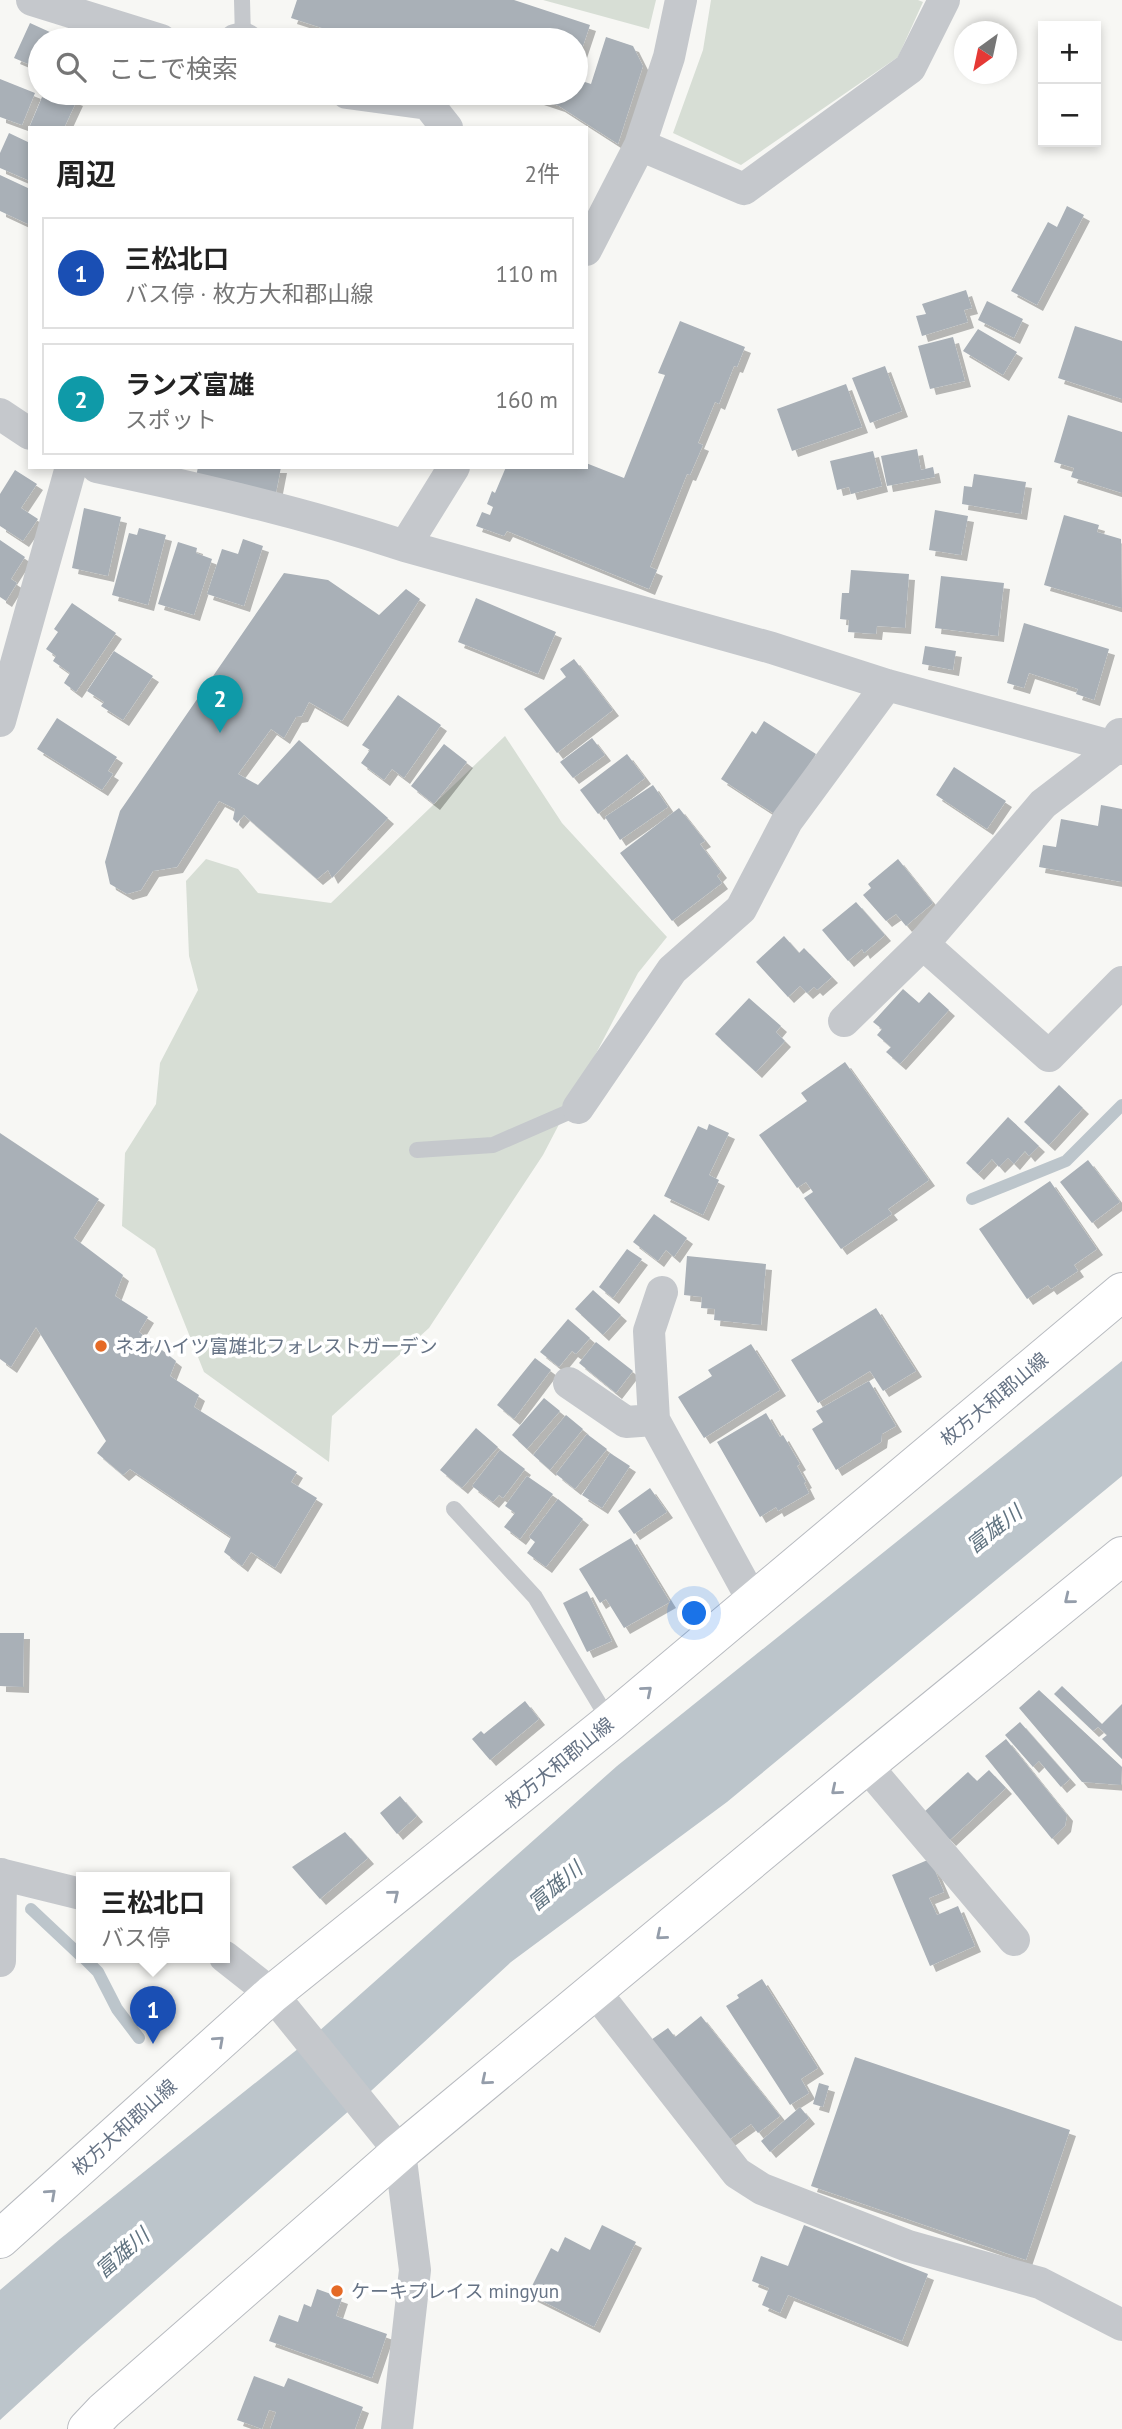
<!DOCTYPE html>
<html lang="ja">
<meta charset="utf-8">
<style>
:root{--surface:#fff;--page:#f2f2f2;--text:#222;--muted:#767676;--line:#e0e0e0;--accent:#2563eb}
body{margin:0;font-family:"PT Sans","Noto Sans JP",sans-serif;background:var(--page);color:var(--text)}
.controls{position:absolute;right:21px;top:21px;display:grid;overflow:hidden;border-radius:0px;box-shadow:0 4px 10px #0003}
.controls button{width:63px;height:63px;display:grid;place-items:center;padding:0;border:0;border-bottom:2px solid var(--line);background:var(--surface);color:var(--text);font:35px sans-serif}
.compass{position:absolute;left:954px;top:21px;width:63px;height:63px;border-radius:50%;background:var(--surface);box-shadow:0 4px 10px #0003;rotate:213deg}
.you{position:absolute;left:695px;top:1614px;width:24px;height:24px;margin:-18px;border:5px solid #fff;border-radius:50%;background:#1a73e8;box-shadow:0 0 0 10px #1a73e833}
.badge{display:grid;place-items:center;width:46px;height:46px;border-radius:50%;background:var(--accent);color:#fff;font-size:23px;font-weight:700}
.pin{position:absolute;translate:-50% -58px;filter:drop-shadow(0 2px 4px #0008)}
.pin::after{content:'';position:absolute;top:37px;width:24px;height:21px;background:inherit;clip-path:polygon(0 0,100% 0,50% 100%)}
.popup{position:absolute;left:76px;top:1872px;width:154px;height:91px;box-sizing:border-box;display:grid;place-content:center;border-radius:0px;background:var(--surface);filter:drop-shadow(0 2px 5px #0005);font-size:23px;white-space:nowrap;color:var(--muted)}
.popup b{font-size:26px;color:var(--text)}
.popup::after{content:'';position:absolute;left:50%;top:100%;margin-left:-14px;border:14px solid transparent;border-top-color:var(--surface)}
.list{margin:0;padding:0;list-style:none}
h2{display:flex;justify-content:space-between;align-items:center;height:91px;margin:0;padding:0 28px;font-size:30px}
h2 small{font-size:23px;font-weight:400;color:var(--muted)}
.list li{display:grid;grid-template-columns:46px 1fr auto;gap:21px;align-items:center;box-sizing:border-box;height:112px;margin:0 14px 14px;padding:0 14px;border:2px solid var(--line);border-radius:0px}
.list b{display:block;font-size:26px;white-space:nowrap}
.list p{margin:0;font-size:23px;white-space:nowrap;color:var(--muted)}
.list em{font-size:23px;font-style:normal;color:var(--muted)}
.icon{flex:none;width:38px;height:38px;fill:none;stroke:currentColor;stroke-width:2;stroke-linecap:round;stroke-linejoin:round}
.map{position:relative;flex:none;width:1122px;height:2429px;overflow:hidden}
.search{position:absolute;background:var(--surface);box-shadow:0 4px 10px #0003;left:28px;top:28px;width:560px;height:77px;display:flex;align-items:center;gap:18px;box-sizing:border-box;padding:0 24px;border-radius:38px;color:var(--muted);font-size:26px}
.panel{position:absolute;background:var(--surface);box-shadow:0 4px 10px #0003;left:28px;top:126px;width:560px;height:343px;border-radius:0px}
.map>svg:first-child{display:block}
</style>
<div class="map">
<svg width="1122" height="2429" viewBox="0 0 1122 2429">
<defs>
<filter id="shadow"><feDropShadow dx="6" dy="6" stdDeviation="0" flood-color="#0004"/></filter>
</defs>
<rect width="100%" height="100%" fill="#f7f7f4"/>
<path fill="#d7ded5" d="M543,0h113l-7,29z
M711,0h207l5,2 -25,55 -157,108 -68,-32 30,-83z
M505,736l57,87 105,114 -29,36 -95,182 -114,173 -97,88 -3,46 -125,-90 -49,-123 -33,-23 3,-73 31,-49 4,-41 38,-73 -9,-34 -3,-75 20,-22 32,10 20,24 73,10z"/>
<path fill="#bcc5cb" d="M1122,1361v115l-395,326 -216,160 -152,140 -277,243 -82,75v-130l60,-51 249,-199 308,-274z"/>
<g fill="none" stroke-linecap="round" stroke-linejoin="round">
<path stroke="#bcc5cb" stroke-width="12" d="M972,1199l94,-38 56,-56
M31,1909l50,47
M84,1958l14,14 19,37 22,29"/>
</g>
<path fill="#a9b0b7" filter="url(#shadow)" d="M297,0h217l76,25 -14,42v-27h-217l-68,-22z
M30,23l33,15 -1,2h-22v29l-26,-11z
M606,37l27,9 10,20 -25,78 -59,-38 -39,-13h56v-14l15,5z
M0,79l35,14 -13,32 -22,-8z
M58,93l19,7 -13,28h-35l13,-31 12,5z
M9,133l21,10v38l-30,-13v-15z
M0,175l30,14v36l-30,-14z
M1067,206l17,9 -47,90 -26,-14 37,-69 9,5z
M966,290l6,18 -8,2 4,12 -46,14 -6,-20 10,-2 -4,-10z
M987,301l36,18 -9,19 -36,-18z
M680,321l65,26 -8,20 -3,-1 -15,38 -4,-2 -17,41 5,2 -13,30 -3,-1 -37,93 7,3 -8,19 -142,-58 -3,5 -28,-10 6,-14 8,3 3,-8 -6,-3 5,-13 3,2 11,-26h80v-4l38,15 41,-103 -7,-2z
M1075,326l47,15v58l-64,-21z
M978,329l39,23 -14,23 -40,-24z
M953,337l12,44 -35,8 -12,-43z
M885,366l17,45 -32,12 -18,-45z
M846,384l16,43 -70,24 -15,-42z
M1068,415l54,17v61l-51,-16 3,-9 -20,-6z
M917,449l4,21 12,-3 2,10 -48,9 -6,-30z
M873,451l9,35 -31,8 -2,-7 -12,3 -7,-29z
M198,467h83l-6,31 -80,-16z
M15,470l22,14 -16,24 17,11 -15,22 -23,-15v-32z
M974,474l52,8 -5,32 -59,-10 2,-18 8,1z
M84,508l37,9 -13,59 -36,-8z
M935,510l33,6 -7,39 -32,-5z
M1064,515l35,10 -2,7 24,7 1,69 -78,-23z
M139,528l27,7 -18,70 -36,-10 17,-62 8,2z
M243,539l20,7 -19,60 -37,-12 15,-45 16,5z
M0,540l25,17 -14,22 6,4 -11,18 -6,-4z
M178,542l19,6 -1,5 16,6 -18,56 -36,-11z
M851,570l58,4 -4,54 -28,-2 -1,8 -28,-2 1,-12 -9,-1 2,-26h7z
M284,573l44,7 51,35 27,-26 14,10 -78,122 -33,-19 -7,14 -6,1 -12,21 -13,-9 -33,45 20,11 41,-45 89,78 -56,60 -4,-8 -11,9 -73,-64 -7,8 -4,-4 2,-10 -16,-8 -42,66 -24,4 -12,19 -14,4 -17,-10 -5,-22 15,-51z
M941,576l63,7 -6,53 -63,-8z
M476,598l80,34 -18,42 -80,-32z
M72,603l44,30 -40,59 -12,-9 6,-10 -17,-12 3,-5 -10,-7 12,-17 -4,-3z
M1024,623l85,26 -15,51 -18,-6 2,-5 -49,-16 -5,15 -17,-5z
M925,646l31,5 -3,19 -31,-6z
M114,651l39,25 -30,44 -22,-14 3,-4 -17,-11z
M574,659l39,51 -56,43 -33,-44 42,-32 -6,-8z
M398,695l43,30 -37,53 -12,-9 -8,11 -23,-17 9,-13 -8,-5z
M57,718l60,39 -9,14 5,3 -11,16 -65,-41z
M764,721l52,33 -40,61 -55,-36 31,-48 4,3z
M592,738l13,17 -32,23 -13,-16z
M444,744l23,18 -33,42 -23,-18z
M627,754l18,24 -47,36 -18,-24z
M954,767l52,34 -19,28 -51,-34z
M653,785l15,22 -48,33 -15,-23z
M1101,805l21,4v73l-83,-15 4,-22 13,2 5,-28 37,7z
M679,808l26,33 -5,3 21,28 -4,4 5,7 -50,38 -52,-68z
M898,859l35,44 -27,23 -10,-12 -10,7 -23,-26 8,-7 -3,-4z
M856,902l29,33 -21,18 -2,-4 -14,12 -26,-31z
M784,936l15,17 5,-5 28,29 -15,13 -3,-3 -7,6 -7,-7 -12,11 -32,-35z
M903,989l16,14 10,-11 20,18 -49,54 -14,-12 5,-5 -14,-12 5,-6 -9,-7z
M749,998l32,28 -5,6 9,9 -29,31 -41,-38z
M845,1062l84,118 -41,29 4,5 -51,35 -37,-51 9,-6 -7,-10 -9,6 -38,-53 48,-34 -6,-8z
M1059,1085l24,23 -34,37 -25,-23z
M1008,1117l31,29 -10,10 -4,-5 -11,13 -6,-6 -9,9 -7,-8 -14,15 -12,-11z
M709,1124l20,9 -20,42 10,5 -16,35 -39,-19 34,-70 9,4z
M0,1133l99,66 -25,39 49,37 -8,21 33,21 -9,15 37,29 -6,15 29,19 -5,12 103,65 -6,10 26,16 -42,70 -24,-16 -9,14 -18,-14 7,-15 -101,-68 -7,6 -26,-22 9,-12 -70,-114 -25,40 -11,-8z
M1088,1160l32,42 -28,21 -32,-41z
M1050,1181l47,68 -23,16 4,6 -27,18 -3,-4 -21,14 -48,-70z
M654,1214l33,24 -13,19 -8,-7 -8,11 -25,-19z
M627,1249l15,10 -29,39 -14,-11z
M687,1256l79,8 -5,61 -47,-5 1,-11 -14,-1 1,-11 -18,-2z
M593,1290l28,25 -18,20 -28,-26z
M876,1308l40,63 -33,20 -13,-20 -52,32 -27,-43z
M568,1319l22,19 -14,16 -4,-3 -13,16 -19,-15z
M596,1342l37,29 -17,22 -37,-30z
M751,1344l29,46 -76,48 -26,-41 34,-21 -4,-6z
M535,1358l16,12 -37,49 -17,-14z
M869,1381l27,45 -14,8 -1,8 -45,28 -24,-41 11,-7 -7,-11z
M544,1398l16,13 -33,38 -15,-14z
M766,1413l14,24 3,-2 17,29 -3,2 9,16 -2,1 5,10 -31,18 -2,-4 -16,10 -43,-75z
M566,1415l17,14 -33,41 -17,-15z
M476,1428l22,19 -36,41 -22,-18z
M587,1434l20,15 -32,40 -19,-15z
M500,1450l25,19 -22,29 -4,-3 -6,7 -21,-16z
M610,1453l20,13 -28,42 -20,-13z
M527,1476l26,18 -33,45 -16,-12 11,-14 -10,-7z
M650,1488l17,24 -33,22 -16,-23z
M558,1499l25,20 -37,48 -19,-14 8,-11 -6,-5z
M631,1538l39,64 -46,26 -18,-29 -6,4 -21,-34z
M587,1591l25,50 -25,11 -24,-49z
M0,1633h24l-1,54 -23,-1z
M1062,1686l40,38 20,-20v55l-20,-20 5,-4 -9,-8 -5,4 -39,-37z
M1039,1690l83,77 -1,18 -39,-3 -63,-74z
M525,1701l14,18 -49,41 -18,-21 9,-8 3,3z
M1020,1722l50,57 -9,8 -22,-26 -6,6 -28,-32z
M1006,1739l61,76 -2,11 -13,13 -67,-83z
M989,1770l17,18 -56,52 -26,-28 44,-40 9,9z
M400,1796l17,20 -20,18 -17,-21z
M345,1832l23,26 -48,41 -28,-32z
M930,1859l14,33 -15,6 8,17 21,-9 17,40 -45,20 -38,-91z
M762,1979l56,89 -17,11 8,14 -19,12 -64,-99 13,-8 -2,-3z
M701,2016l79,100 -22,17 -7,-9 -25,18 -78,-100 20,-14 7,9z
M855,2057l215,73 -44,130 -215,-74z
M819,2083l10,3 -6,21 -10,-3z
M800,2107l9,11 -39,34 -9,-11z
M602,2225l34,17 -42,85 -66,-33 23,-46 7,4 7,-15 25,13z
M804,2225l124,49 -26,67 -114,-46 -8,18 -18,-8 7,-17 -17,-7 9,-25 27,10z
M317,2289l25,9 -6,18 51,18 -15,44 -103,-37 10,-26 19,7 6,-18 7,3z
M254,2376l30,11 4,-9 75,29 -8,22h-85l6,-17 -7,-2 -7,19 -25,-9z"/>
<g fill="none" stroke-linecap="round" stroke-linejoin="round">
<g stroke="#b8bbc0" stroke-width="40">
<path id="primary" d="M0,2239l272,-245 338,-272 512,-430
M87,2429l17,-18 296,-259 466,-387 256,-209"/>
</g>
<path stroke="#c5c8cc" stroke-width="16" d="M242,0l1,38
M417,1150l76,-5 85,-37
M454,1509l81,88 75,125"/>
<path stroke="#c5c8cc" stroke-width="32" d="M32,0l129,40
M235,40l8,-2 4,2
M347,93l81,11 19,24
M640,145l104,44 166,-121 34,-68
M586,250l54,-105 29,-88 12,-57
M0,414l30,20
M97,467c104,22 207,46 308,79l367,102 115,37 235,64
M405,546l49,-79
M0,721l71,-254
M923,944l126,112 73,-74
M844,1021l79,-77 120,-140 73,-56 4,-14
M578,1108l94,-138 69,-61 46,-88 100,-136
M662,1292l-13,39 5,89 99,181
M569,1383l57,39 28,-2
M866,1765l148,175
M0,1874l81,20
M225,1957l47,37 128,158 15,118 -18,159
M0,1961l1,-87
M594,1990l143,183 25,16 146,57 132,37 82,42"/>
<use href="#primary" stroke="#fff" stroke-width="38"/>
</g>
<defs><path id="oneway-chevron" d="M-2-3.5L2.5 0L-2 3.5" fill="none" stroke-width="1.6" stroke-linecap="round" stroke-linejoin="round" transform="scale(1.75)"/></defs>
<g stroke="#949daa">
<use href="#oneway-chevron" transform="translate(1069 1599) rotate(141)"/>
<use href="#oneway-chevron" transform="translate(647 1691) rotate(-40)"/>
<use href="#oneway-chevron" transform="translate(836 1790) rotate(140)"/>
<use href="#oneway-chevron" transform="translate(394 1895) rotate(-39)"/>
<use href="#oneway-chevron" transform="translate(661 1935) rotate(140)"/>
<use href="#oneway-chevron" transform="translate(219 2041) rotate(-42)"/>
<use href="#oneway-chevron" transform="translate(486 2080) rotate(140)"/>
<use href="#oneway-chevron" transform="translate(51 2194) rotate(-42)"/>
</g>
<g fill="#e56a26" stroke="#fff" stroke-width="2.5">
<circle cx="101" cy="1346" r="7"/>
<circle cx="337" cy="2291" r="7"/>
</g>
<g text-anchor="middle" dominant-baseline="central" stroke-width="7" stroke-linejoin="round" paint-order="stroke">
<g font-size="19" fill="#667385" stroke="#fff" text-anchor="start">
<text x="115" y="1346">ネオハイツ富雄北フォレストガーデン</text>
<text x="351" y="2291">ケーキプレイス mingyun</text>
</g>
<g font-size="19" fill="#667385" stroke="#fff">
<text transform="translate(994 1399) rotate(-40)">枚方大和郡山線</text>
<text transform="translate(559 1763) rotate(-39)">枚方大和郡山線</text>
<text transform="translate(124 2127) rotate(-42)">枚方大和郡山線</text>
</g>
<g font-size="21" font-style="italic" fill="#627582" stroke="#fff">
<text transform="translate(994 1529) rotate(-38)">富雄川</text>
<text transform="translate(555 1886) rotate(-40)">富雄川</text>
<text transform="translate(122 2253) rotate(-41)">富雄川</text>
</g>
</g>
</svg>
<div class="controls">
<button>+</button>
<button>−</button>
</div>
<svg class="compass" viewBox="-18 -18 36 36"><path d="M0-13l5 13h-10z" fill="#e53935"/><path d="M0 13l5-13h-10z" fill="#767676"/></svg>
<div class="you"></div>
<div class="pin badge" style="left:153px;top:2044px;background:#1a4fb4">1</div>
<div class="popup"><b>三松北口</b>バス停</div>
<div class="pin badge" style="left:220px;top:733px;background:#0f9aa8">2</div>
<div class="search"><svg class="icon" aria-label="search" viewBox="0 0 24 24"><circle cx="10" cy="10" r="6"/><path d="M15 15l6 6"/></svg>ここで検索</div>
<section class="panel">
<h2>周辺<small>2件</small></h2>
<ul class="list">
<li><span class="badge" style="background:#1a4fb4">1</span><div><b>三松北口</b><p>バス停 · 枚方大和郡山線</p></div><em>110 m</em></li>
<li><span class="badge" style="background:#0f9aa8">2</span><div><b>ランズ富雄</b><p>スポット</p></div><em>160 m</em></li>
</ul>
</section>
</div>
